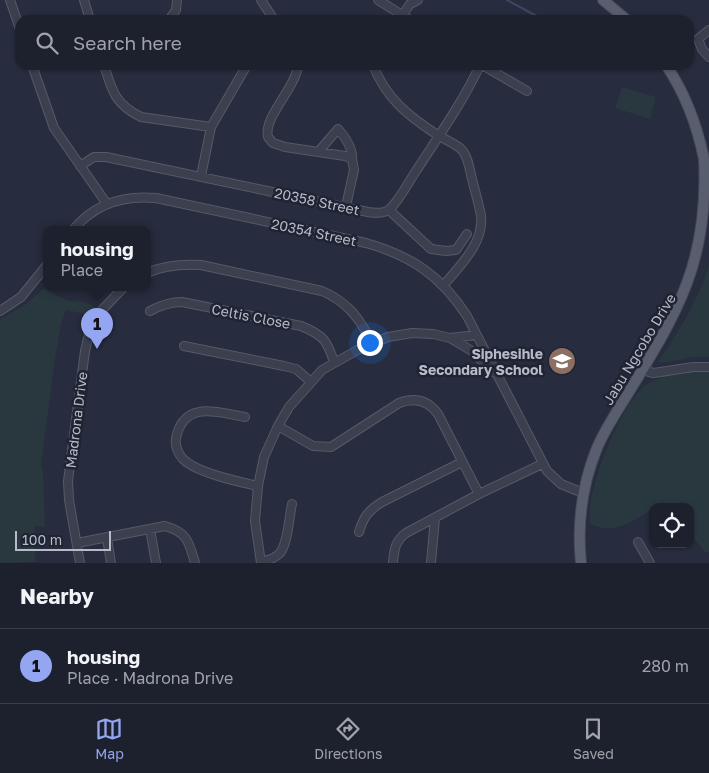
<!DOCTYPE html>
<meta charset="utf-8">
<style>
:root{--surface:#1d212e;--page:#252936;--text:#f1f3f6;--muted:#a0a3aa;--line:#3b3e4a;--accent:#94a5f1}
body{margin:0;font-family:"Golos Text",sans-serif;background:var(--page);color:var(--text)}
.controls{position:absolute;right:15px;bottom:15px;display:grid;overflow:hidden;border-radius:10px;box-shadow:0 1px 4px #0004}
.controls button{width:45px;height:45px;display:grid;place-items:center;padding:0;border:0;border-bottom:1px solid var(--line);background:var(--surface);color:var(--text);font:25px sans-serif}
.scale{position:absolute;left:15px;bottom:12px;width:96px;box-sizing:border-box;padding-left:5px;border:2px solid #b7bac9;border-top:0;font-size:14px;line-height:18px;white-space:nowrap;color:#b7bac9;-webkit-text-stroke:4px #1f2433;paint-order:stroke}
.you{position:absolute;left:369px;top:342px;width:18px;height:18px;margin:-12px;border:4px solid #fff;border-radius:50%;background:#1a73e8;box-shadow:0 0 0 8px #1a73e833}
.badge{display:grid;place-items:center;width:32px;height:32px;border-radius:50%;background:var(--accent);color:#111;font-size:16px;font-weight:700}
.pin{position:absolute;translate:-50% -41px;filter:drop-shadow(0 1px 2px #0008)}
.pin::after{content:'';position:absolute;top:26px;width:18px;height:15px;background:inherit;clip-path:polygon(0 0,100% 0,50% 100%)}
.popup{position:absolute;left:43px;top:226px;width:108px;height:65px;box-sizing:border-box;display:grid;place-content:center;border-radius:10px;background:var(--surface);filter:drop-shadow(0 1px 4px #0005);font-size:16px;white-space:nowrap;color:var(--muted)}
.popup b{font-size:19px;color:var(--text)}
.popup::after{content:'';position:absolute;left:50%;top:100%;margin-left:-10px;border:10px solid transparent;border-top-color:var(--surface)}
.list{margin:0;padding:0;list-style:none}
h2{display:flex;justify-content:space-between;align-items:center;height:65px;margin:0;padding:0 20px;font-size:21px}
h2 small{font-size:16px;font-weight:400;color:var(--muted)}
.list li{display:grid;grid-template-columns:32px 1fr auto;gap:15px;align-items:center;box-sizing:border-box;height:75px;padding:0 20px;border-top:1px solid var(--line)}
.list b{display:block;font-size:19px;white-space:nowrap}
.list p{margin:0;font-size:16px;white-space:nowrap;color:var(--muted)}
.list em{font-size:16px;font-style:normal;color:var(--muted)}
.icon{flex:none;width:28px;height:28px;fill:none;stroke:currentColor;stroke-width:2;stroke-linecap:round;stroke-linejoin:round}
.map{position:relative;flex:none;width:709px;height:563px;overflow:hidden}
.search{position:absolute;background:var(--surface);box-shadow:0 1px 4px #0004;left:15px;right:15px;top:15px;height:55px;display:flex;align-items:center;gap:12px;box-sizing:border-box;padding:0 18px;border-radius:15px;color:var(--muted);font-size:19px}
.sheet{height:140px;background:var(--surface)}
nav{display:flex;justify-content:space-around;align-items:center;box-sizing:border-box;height:70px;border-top:1px solid var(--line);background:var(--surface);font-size:14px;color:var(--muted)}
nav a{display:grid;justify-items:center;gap:2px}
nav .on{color:var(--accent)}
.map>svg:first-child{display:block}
</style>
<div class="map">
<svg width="709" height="563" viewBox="0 0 709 563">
<rect width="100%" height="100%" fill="#272c3e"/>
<path fill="#29383f" d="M622,87l34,10 -6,22 -35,-11z
M709,266v91h-17l-28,6 -6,-1c21,-31 39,-60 51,-96z
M44,288c8,4 18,12 26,13 12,1 15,0 26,7l-3,7 -27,-5 -5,14 -6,34 -14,107 2,8 2,54 -10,-1 -2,16 3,20 -36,1v-244l25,-14z
M700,370l9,1v181h-4l-15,-18v-27h-25l-2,-2 -10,2v2c-23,13 -36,26 -63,15 -6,-30 31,-121 56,-139 17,-11 35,-13 54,-15z"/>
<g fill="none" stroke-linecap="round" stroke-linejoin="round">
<path stroke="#3d4665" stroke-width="2" d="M507,0l37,20"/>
<g stroke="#555a69" stroke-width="10">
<path id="minor" d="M10,0l10,29
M84,0l6,20
M261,0l13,20
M378,0l32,20
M169,20l7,-10 1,-10
M399,20l11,-16 8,-4
M709,30l-11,9 4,10 7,8
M32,65l22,63 53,76
M104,65c8,26 11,39 37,52l70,10
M298,65c-2,23 -35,52 -30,72l5,6 12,4 60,9 7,3 2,11 -8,36
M373,65c13,33 34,50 63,69 9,6 19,9 26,16 7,8 8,23 11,33 3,11 6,22 8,33 3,28 -22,50 -37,69
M482,65l45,26
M319,151l19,-22c7,8 15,20 14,30
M80,166l14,-9h12l262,55c6,1 16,2 22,-3 10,-10 18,-26 26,-38 22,-34 47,-69 64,-106
M201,176l10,-49 36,-62
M389,210l42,39 15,2 10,-1 11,-16
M73,230c21,-26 50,-35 83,-32l210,45c46,13 75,33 101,73l80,155 14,13 22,9
M147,273c17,-8 35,-9 54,-8l121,26c26,11 38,28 50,52
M0,311l21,-14 26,-32
M150,311c11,-6 20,-9 32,-9l119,24c22,9 26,14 33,36
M450,338l22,13 21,21
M184,346l100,20 12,3 15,13
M645,366l4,6 5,1 39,-6h16
M245,417c-26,-4 -58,-17 -68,17 -3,9 -1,17 6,25 12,13 56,23 75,27
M278,426l35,20 18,1 68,-44c16,-6 29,-3 39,11l41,80
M150,529l6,34
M359,532c5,-16 9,-21 23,-30l80,-40
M107,538l4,25
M638,542l12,21
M77,543l88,-17c22,6 24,16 30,37
M261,562c7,-2 13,-3 18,-8 9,-9 10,-37 13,-50
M80,563l-11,-63 -1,-19 17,-130 5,-21 12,-20 21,-22
M261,563l-6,-42 3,-35 6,-29 14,-31 11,-19 33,-37 39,-22 27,-11 24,-4 21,1 17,4 26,-3
M393,563c1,-13 2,-22 13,-30l73,-39 63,-30
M431,563l4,-45"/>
</g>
<g stroke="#444857" stroke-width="12">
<path id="major" d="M603,0l24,20
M581,563c-4,-39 1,-78 16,-115 8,-19 19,-35 30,-53 50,-82 82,-132 77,-236 -7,-34 -19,-66 -38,-94"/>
</g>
<use href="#minor" stroke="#3b3f4e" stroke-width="8"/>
<use href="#major" stroke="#595e6e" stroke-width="10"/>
</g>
<defs>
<g id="school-disc" transform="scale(1.4375)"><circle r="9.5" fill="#8d6e63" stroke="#1f2433"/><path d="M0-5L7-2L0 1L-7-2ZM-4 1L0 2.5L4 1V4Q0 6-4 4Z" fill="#fff"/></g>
</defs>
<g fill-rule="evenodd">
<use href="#school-disc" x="562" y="361"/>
</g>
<g text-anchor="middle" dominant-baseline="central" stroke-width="5" stroke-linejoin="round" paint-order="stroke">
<g font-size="14" fill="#b7bac9" stroke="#1f2433">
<text transform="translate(317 201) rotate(12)">20358 Street</text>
<text transform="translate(314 232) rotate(12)">20354 Street</text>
<text transform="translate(251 316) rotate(11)">Celtis Close</text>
<text transform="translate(639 349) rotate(-59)">Jabu Ngcobo Drive</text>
<text transform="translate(76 420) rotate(-83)">Madrona Drive</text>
</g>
<g font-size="14" font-weight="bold" fill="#b7bac9" stroke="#1f2433" text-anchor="end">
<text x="543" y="353">Siphesihle<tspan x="543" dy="16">Secondary School</tspan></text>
</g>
</g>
</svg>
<div class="controls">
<button><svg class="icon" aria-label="locate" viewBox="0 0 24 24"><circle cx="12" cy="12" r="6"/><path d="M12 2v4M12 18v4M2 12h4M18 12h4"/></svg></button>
</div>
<div class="scale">100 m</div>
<div class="you"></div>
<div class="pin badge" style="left:97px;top:349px">1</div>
<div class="popup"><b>housing</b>Place</div>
<div class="search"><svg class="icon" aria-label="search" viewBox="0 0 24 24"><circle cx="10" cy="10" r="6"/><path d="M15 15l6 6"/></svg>Search here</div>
</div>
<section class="sheet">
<h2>Nearby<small></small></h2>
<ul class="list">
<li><span class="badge">1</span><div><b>housing</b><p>Place · Madrona Drive</p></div><em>280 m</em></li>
</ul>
</section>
<nav>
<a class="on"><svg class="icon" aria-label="map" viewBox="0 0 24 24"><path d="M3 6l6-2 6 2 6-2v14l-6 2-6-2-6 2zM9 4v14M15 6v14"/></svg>Map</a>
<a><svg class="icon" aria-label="directions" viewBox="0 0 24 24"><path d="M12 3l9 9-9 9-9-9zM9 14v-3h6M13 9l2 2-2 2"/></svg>Directions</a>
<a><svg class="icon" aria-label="saved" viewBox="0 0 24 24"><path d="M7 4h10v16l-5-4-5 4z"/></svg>Saved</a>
</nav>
